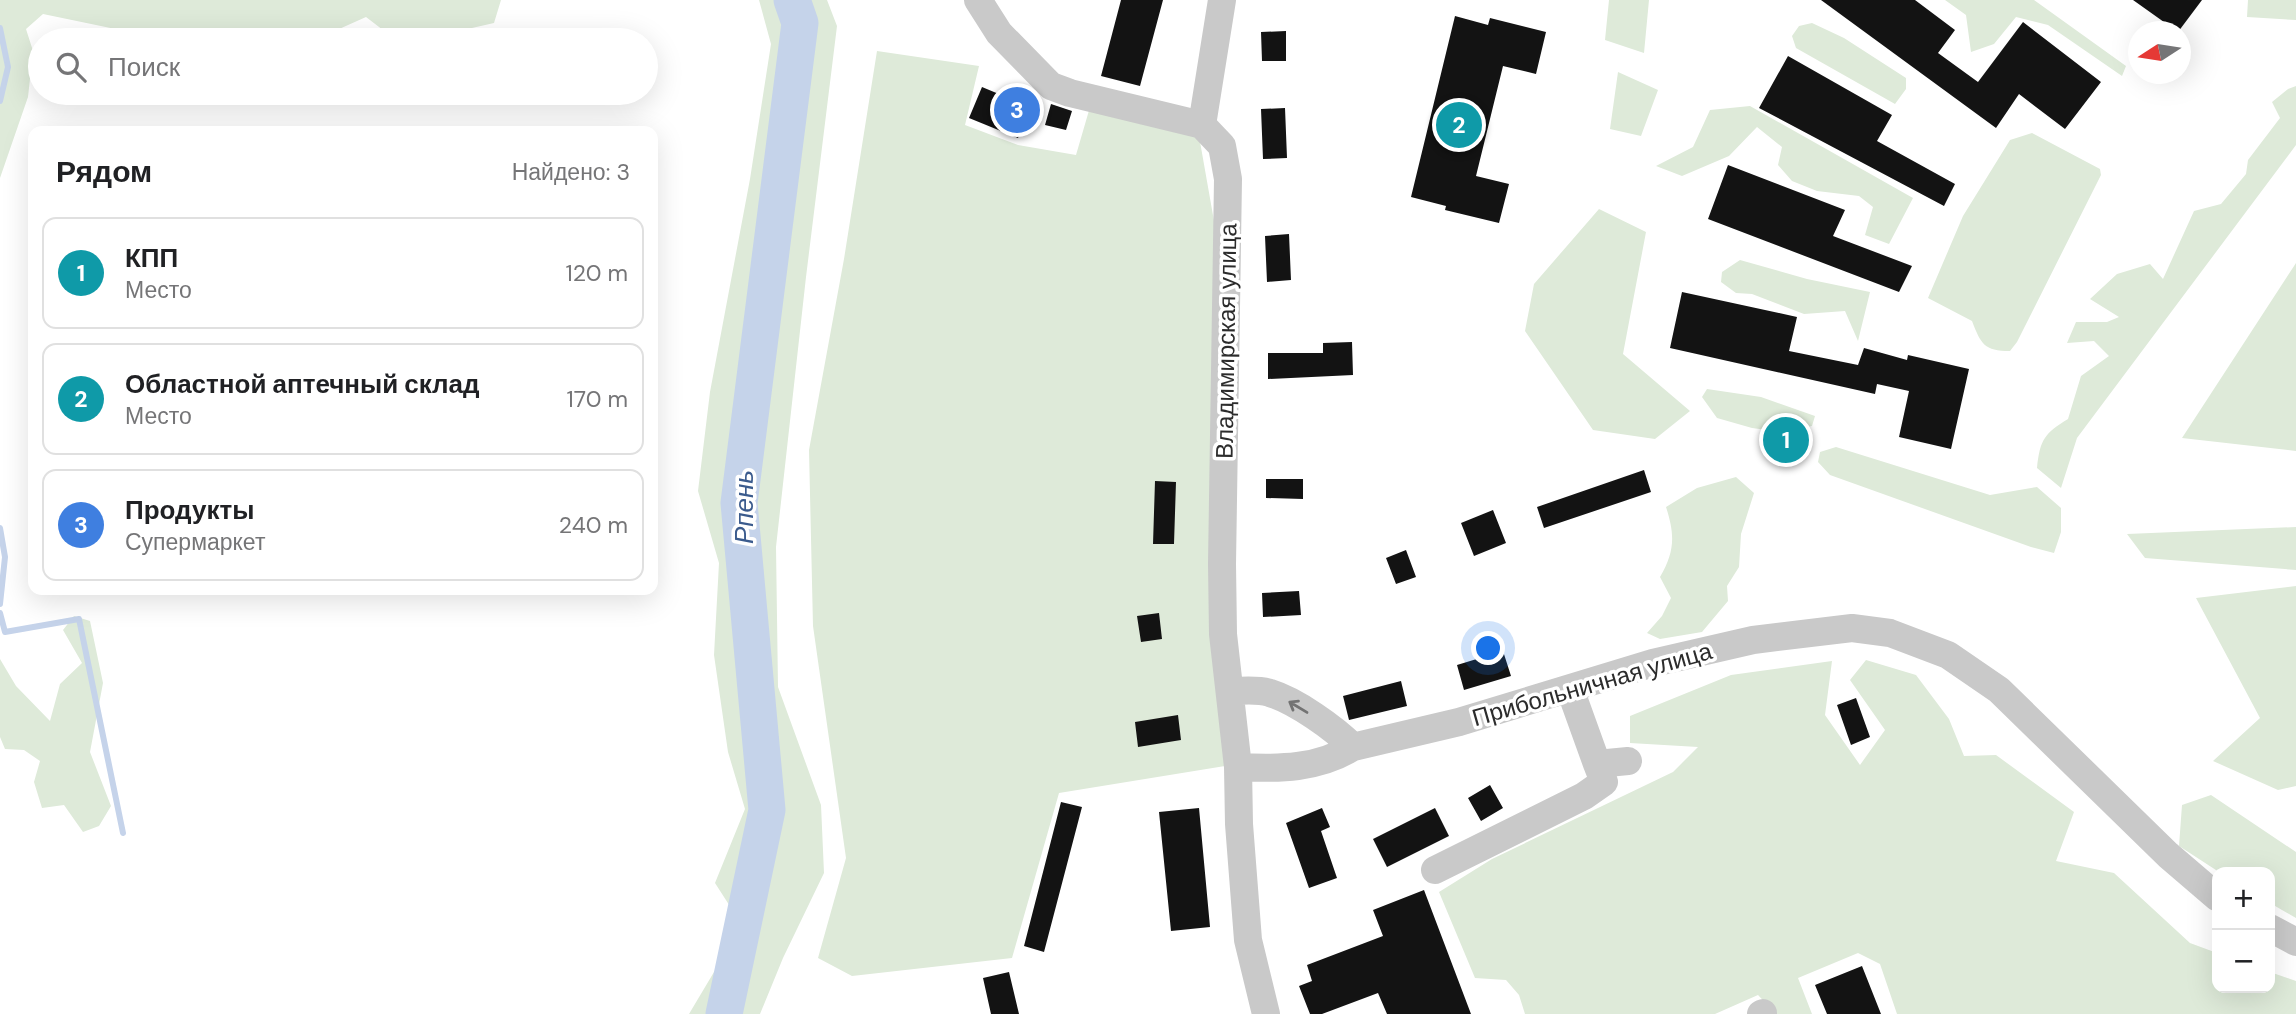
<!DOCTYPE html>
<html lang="ru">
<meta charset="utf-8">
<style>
:root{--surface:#fff;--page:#f2f2f2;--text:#202124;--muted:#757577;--line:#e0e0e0;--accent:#1a73e8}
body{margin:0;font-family:"DM Sans",sans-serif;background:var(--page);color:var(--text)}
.controls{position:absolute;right:21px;bottom:21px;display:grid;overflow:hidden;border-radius:14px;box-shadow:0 7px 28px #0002}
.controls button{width:63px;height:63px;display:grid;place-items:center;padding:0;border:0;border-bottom:2px solid var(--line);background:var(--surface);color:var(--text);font:35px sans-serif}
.compass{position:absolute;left:2128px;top:21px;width:63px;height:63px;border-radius:50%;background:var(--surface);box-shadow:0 7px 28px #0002;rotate:258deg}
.you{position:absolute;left:1489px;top:649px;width:24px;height:24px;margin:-18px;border:5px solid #fff;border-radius:50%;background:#1a73e8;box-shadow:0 0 0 10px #1a73e833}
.badge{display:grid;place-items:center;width:46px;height:46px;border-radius:50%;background:var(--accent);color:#fff;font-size:23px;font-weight:700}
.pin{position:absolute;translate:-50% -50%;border:4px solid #fff;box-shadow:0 2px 7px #0006}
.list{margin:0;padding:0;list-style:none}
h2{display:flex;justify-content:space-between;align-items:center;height:91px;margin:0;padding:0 28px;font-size:30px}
h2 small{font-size:23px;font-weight:400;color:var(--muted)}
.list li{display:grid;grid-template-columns:46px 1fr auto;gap:21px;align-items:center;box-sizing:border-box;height:112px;margin:0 14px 14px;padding:0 14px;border:2px solid var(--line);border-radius:14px}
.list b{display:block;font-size:26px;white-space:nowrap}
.list p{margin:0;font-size:23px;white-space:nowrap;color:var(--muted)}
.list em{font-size:23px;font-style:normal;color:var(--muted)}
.icon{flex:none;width:38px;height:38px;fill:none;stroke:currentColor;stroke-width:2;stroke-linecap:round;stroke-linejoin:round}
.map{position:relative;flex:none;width:2296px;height:1014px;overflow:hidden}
.search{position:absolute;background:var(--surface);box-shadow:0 7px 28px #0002;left:28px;top:28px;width:630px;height:77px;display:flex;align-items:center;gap:18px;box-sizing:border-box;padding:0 24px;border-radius:38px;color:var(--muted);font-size:26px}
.panel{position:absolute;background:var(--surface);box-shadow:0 7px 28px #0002;left:28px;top:126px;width:630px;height:469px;border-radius:14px}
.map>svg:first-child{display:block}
</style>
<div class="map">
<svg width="2296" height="1014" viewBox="0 0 2296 1014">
<rect width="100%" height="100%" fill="#fff"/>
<path fill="#deead9" d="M0,0h501l-7,23 -75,17h-23l-30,-23 -47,21 -113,1 -57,-3 -106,-22 -17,15 7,22 -5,46 -28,81z
M759,0h68l10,26 -31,251 -30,270 2,140 43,118 3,68 -41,85 -23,56h-71l53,-89 -27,-42 30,-74 -17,-57 -14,-97 5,-92 -21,-72 12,-99 40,-213 21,-135z
M1609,0h40l-5,53 -39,-13z
M1945,0h89l92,66 -4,10 -74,-51 -32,-8 -22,27 -23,8 -5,-37z
M2248,0h48v20l-49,-3z
M1812,23l32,15 62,40v11l-11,15 -99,-56 -4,-12 7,-10z
M877,51l102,15 -14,59 53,20 58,10 14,-48 109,29 15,85 11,545 -166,27 -47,165 -160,18 -34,-18 28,-100 -33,-232 -4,-176 35,-191z
M1618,72l40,18 -17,46 -31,-7z
M2296,86v59l-219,293 -16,50 -24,-20c3,-29 8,-35 31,-49l13,-43 28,-20 -15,-15 -27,2 9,-21h31l12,-5 -29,-18 27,-25 33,-10 13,15 31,-68 27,-7 25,-30 2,-14 32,-42 -8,-16 16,-13z
M1750,106l163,92 -24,46 -24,-9 8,-28 -14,-11 -42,-5 -25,-10 -14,-16 4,-18 -25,-20 -28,29 -47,20 -26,-10 37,-19 17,-37z
M2032,133l68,36 1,6 -84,167 -7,9c-26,0 -29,-7 -38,-30l-44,-23 35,-82 47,-76z
M1599,209l47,23 -23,122 67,57 -35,28 -62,-9 -68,-99 9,-47z
M1740,260l67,19 63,13 -12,49 -13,-30 -41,3 -52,-20 -16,-1 -15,-11 1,-10z
M2296,263v188l-114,-13z
M1707,389l54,8 54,19 -3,10 -30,6 -30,-4 -35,-10 -15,-21z
M1836,447l154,48 47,-8 24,21v24l-7,21 -23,-6 -201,-72 -12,-13 2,-10z
M1736,477l18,16 -13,41 -2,33 -12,19 1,15 -26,31 -42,7 -13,-6 15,-17 9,-18 -11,-21c15,-26 15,-42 6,-70l31,-19z
M2296,527v43l-151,-12 -18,-24z
M2296,586v200l-18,4 -65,-29 47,-43 -64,-120z
M74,616l16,5 13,62 -13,69 21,54 -12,20 -16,6 -19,-27 -22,3 -8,-26 6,-21 -16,-11 -19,-1 -5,-12v-78l16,27 34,35 10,-37 22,-21 -19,-33z
M1866,660l50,15 33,44 15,37 32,-1 78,57 -18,49 58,12 76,70 27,10v35h53v-16l26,9v33h-399l-17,-50 -22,-11 -60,25 14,36h-36l-18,-19 -43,19h-190l-6,-19 -13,-15 -31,-2 -36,-86 53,-33 181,-87 25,-25 -68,-4v-27l101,-41 101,-14 -7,54 35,50 25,-35 -35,-50z
M2211,795l85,57v66l-26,-15v-31h-51l-40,-26 3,-41z"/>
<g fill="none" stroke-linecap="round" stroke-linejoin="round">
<path stroke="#c5d3ea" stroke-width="6" d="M0,28l8,39 -8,34
M0,528l5,29 -5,47
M0,613l5,19 74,-13 44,214"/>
<path stroke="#c5d3ea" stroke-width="37" d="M724,1014l43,-204 -28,-307 61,-480 -8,-23"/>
</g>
<path fill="#131313" d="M1121,0h42l-23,86 -39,-10z
M1821,0h94l40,30 -17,23 40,29 45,-60 78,60 -36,47 -46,-35 -23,34z
M2133,0h69l-24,32z
M1455,16l33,9 2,-7 56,14 -10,42 -33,-8 -27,110 33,8 -10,39 -54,-13 1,-4 -35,-9z
M1286,31v30h-24l-1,-29z
M1788,56l104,59 -15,26 78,43 -11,22 -185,-98z
M982,87l48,20 -12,31 -49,-20z
M1051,104l21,7 -6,19 -21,-5z
M1285,108l2,50 -24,1 -2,-50z
M1728,165l117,45 -12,26 79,30 -13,26 -191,-73z
M1289,234l2,46 -24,2 -2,-46z
M1682,292l115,25 -8,34 69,14 6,-17 43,12 1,-5 61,14 -18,80 -52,-12 10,-46 -32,-7 -2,10 -205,-46z
M1352,342l1,33 -85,4v-26h55v-10z
M1644,470l7,22 -107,36 -7,-21z
M1266,479h37v20l-37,-1z
M1155,481l21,1 -2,62h-21z
M1493,510l13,33 -32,13 -13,-33z
M1406,550l10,27 -20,7 -10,-26z
M1299,591l2,24 -38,2 -1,-24z
M1159,613l3,26 -21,3 -4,-26z
M1503,651l8,25 -47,14 -7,-25z
M1401,681l6,25 -58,14 -6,-24z
M1856,698l14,39 -19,8 -14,-40z
M1178,715l3,25 -43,7 -3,-25z
M1490,785l13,23 -22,13 -13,-23z
M1061,802l21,5 -38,145 -20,-6z
M1199,808l11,119 -39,4 -12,-119z
M1322,808l8,19 -9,4 16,47 -28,10 -23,-65z
M1435,808l14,28 -62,31 -14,-28z
M1424,890l47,124h-84l-9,-21 -56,21h-12l-11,-28 13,-5 -5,-16 76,-29 -10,-26z
M1862,966l19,48h-54l-12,-29z
M1009,972l10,42h-28l-8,-36z"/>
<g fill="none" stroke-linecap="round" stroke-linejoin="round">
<path stroke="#c9c9c9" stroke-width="28" d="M978,0l21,33 52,53 19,7 132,32
M1202,125l20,21 6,33 -6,385 1,70 15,133 1,57 9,116 18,74
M1202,125l20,-125
M1570,689l27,75 31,-3
M1231,691c13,0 27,-2 39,2 26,8 64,35 83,54
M1238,767c41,2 80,2 115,-20l106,-25 194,-59 100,-23 99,-12 38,5 58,22 51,35 169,165 49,42
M1435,870l149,-74 20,-14 -7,-18
M2270,928l26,14
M1761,1014l2,-1"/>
</g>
<defs><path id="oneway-shaft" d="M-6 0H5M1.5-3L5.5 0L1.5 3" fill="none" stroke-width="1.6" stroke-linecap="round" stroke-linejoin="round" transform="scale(1.75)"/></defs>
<use stroke="#737373" href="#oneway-shaft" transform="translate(1298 707) rotate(-149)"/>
<g text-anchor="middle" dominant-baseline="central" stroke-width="7" stroke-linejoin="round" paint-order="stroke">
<g font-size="24" fill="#2c2c2c" stroke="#fff">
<text transform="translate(1226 341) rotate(-89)">Владимирская улица</text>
<text transform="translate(1592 684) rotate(-16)">Прибольничная улица</text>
</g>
<g font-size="26" font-style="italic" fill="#3b5b8d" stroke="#fff">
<text transform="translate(744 507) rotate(-90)">Рпень</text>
</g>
</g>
</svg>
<div class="controls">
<button>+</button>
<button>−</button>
</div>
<svg class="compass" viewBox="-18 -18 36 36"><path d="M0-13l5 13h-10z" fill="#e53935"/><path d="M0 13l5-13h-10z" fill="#757577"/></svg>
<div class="you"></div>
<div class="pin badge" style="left:1786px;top:440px;background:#0f9aa8">1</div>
<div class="pin badge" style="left:1459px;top:125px;background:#0f9aa8">2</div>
<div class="pin badge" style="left:1017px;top:110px;background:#3f7fe0">3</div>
<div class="search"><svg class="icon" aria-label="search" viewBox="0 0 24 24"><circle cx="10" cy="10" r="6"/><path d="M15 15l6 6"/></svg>Поиск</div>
<section class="panel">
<h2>Рядом<small>Найдено: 3</small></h2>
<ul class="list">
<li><span class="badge" style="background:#0f9aa8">1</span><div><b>КПП</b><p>Место</p></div><em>120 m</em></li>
<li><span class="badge" style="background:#0f9aa8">2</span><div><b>Областной аптечный склад</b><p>Место</p></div><em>170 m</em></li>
<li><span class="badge" style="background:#3f7fe0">3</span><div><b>Продукты</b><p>Супермаркет</p></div><em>240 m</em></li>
</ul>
</section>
</div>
